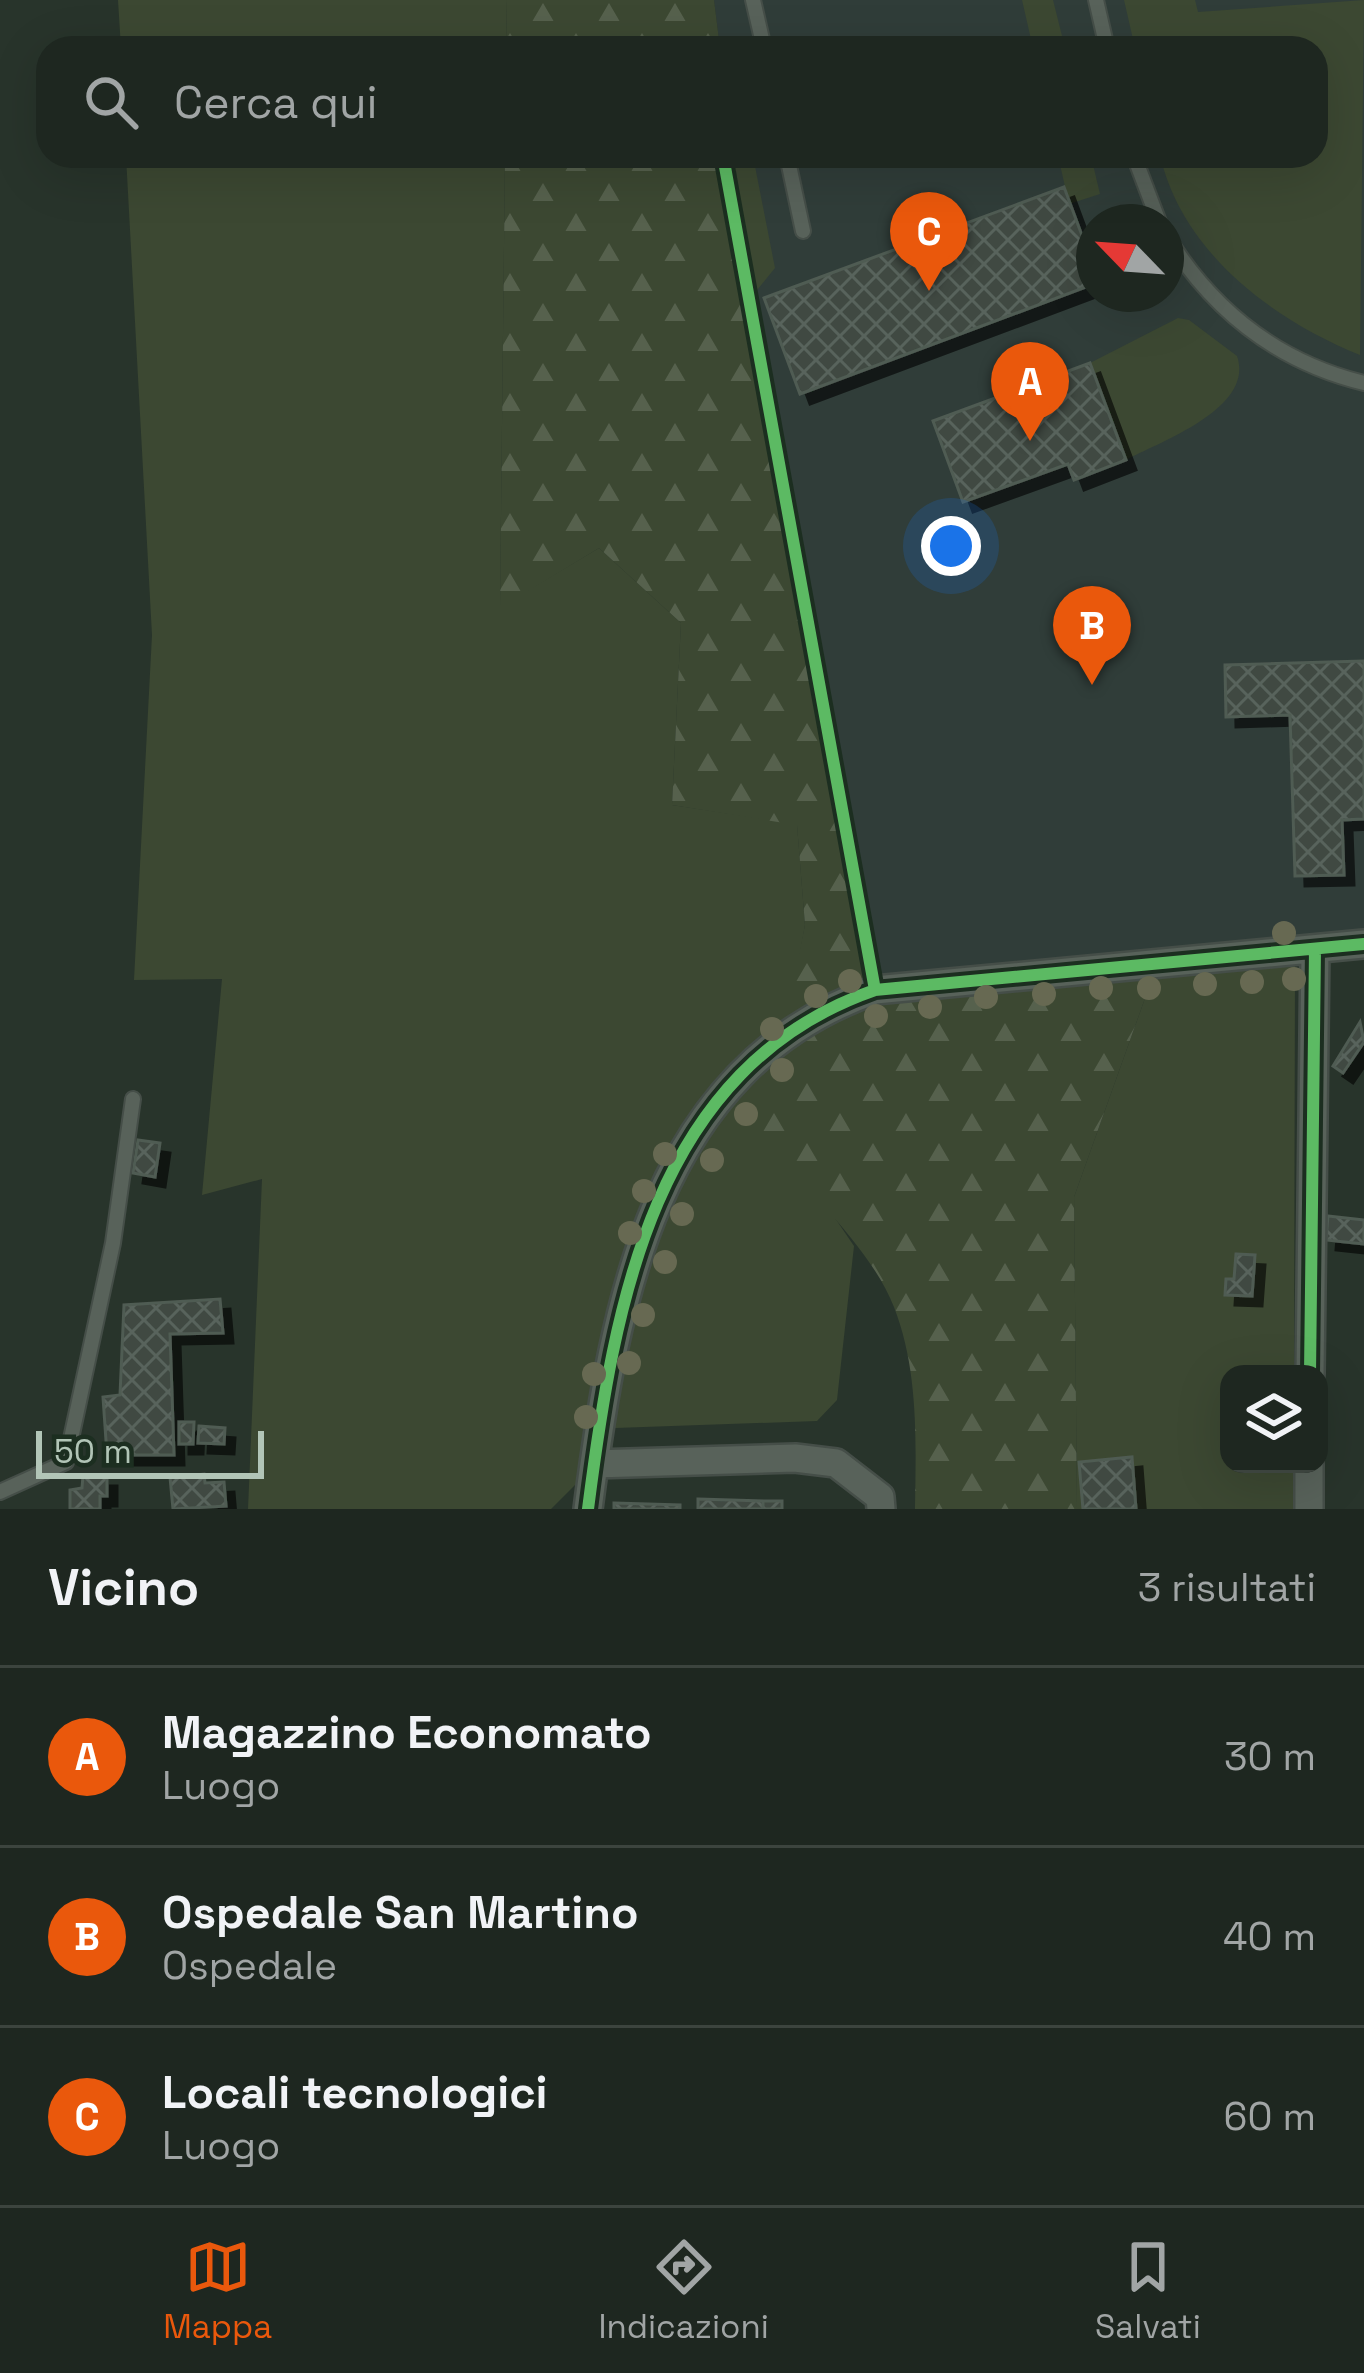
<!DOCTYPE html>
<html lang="it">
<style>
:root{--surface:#1e2720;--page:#2b332d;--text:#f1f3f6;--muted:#a1a5a5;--line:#3c443e;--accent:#ea580c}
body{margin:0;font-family:"Space Grotesk",sans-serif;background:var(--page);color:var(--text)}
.controls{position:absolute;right:36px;bottom:36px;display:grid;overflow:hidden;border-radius:24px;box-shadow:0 12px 48px #0002}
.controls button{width:108px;height:108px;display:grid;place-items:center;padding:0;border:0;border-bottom:3px solid var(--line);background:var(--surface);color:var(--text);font:60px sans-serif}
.compass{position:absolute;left:1076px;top:204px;width:108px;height:108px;border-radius:50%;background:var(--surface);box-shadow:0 12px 48px #0002;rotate:295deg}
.scale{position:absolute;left:36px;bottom:30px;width:228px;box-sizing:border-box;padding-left:12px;border:6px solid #b2c5b7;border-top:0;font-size:33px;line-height:42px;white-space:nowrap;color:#b2c5b7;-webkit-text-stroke:9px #1c2e20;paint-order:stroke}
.you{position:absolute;left:951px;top:546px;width:42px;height:42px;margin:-30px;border:9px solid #fff;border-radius:50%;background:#1a73e8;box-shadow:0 0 0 18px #1a73e833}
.badge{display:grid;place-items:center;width:78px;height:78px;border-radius:50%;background:var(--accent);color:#fff;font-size:39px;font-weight:700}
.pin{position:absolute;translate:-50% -99px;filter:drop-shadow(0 3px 6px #0008)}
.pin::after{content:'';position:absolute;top:63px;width:42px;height:36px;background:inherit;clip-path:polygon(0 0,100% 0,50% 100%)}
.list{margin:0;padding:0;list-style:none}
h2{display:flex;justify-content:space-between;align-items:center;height:156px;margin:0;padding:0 48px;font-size:51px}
h2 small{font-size:39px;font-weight:400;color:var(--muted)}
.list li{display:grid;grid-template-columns:78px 1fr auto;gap:36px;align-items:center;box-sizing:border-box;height:180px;padding:0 48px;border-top:3px solid var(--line)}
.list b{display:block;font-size:45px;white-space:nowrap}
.list p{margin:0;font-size:39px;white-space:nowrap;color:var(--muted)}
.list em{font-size:39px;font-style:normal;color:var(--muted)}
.icon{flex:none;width:66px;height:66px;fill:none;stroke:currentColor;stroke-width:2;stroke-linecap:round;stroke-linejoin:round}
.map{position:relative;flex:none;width:1364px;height:1509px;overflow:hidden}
.search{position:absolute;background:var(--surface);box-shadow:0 12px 48px #0002;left:36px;right:36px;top:36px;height:132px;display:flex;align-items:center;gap:30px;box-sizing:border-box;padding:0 42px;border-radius:36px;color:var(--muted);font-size:45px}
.sheet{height:696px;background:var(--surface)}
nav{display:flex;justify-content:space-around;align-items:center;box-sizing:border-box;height:168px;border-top:3px solid var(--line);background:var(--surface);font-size:33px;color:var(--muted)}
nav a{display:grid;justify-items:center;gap:6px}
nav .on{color:var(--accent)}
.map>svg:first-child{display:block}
</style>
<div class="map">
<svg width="1364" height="1509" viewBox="0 0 1364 1509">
<defs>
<pattern id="forest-firs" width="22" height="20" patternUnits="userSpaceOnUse" patternTransform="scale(3)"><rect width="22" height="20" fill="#3c4832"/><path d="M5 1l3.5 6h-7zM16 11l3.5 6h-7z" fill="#56614d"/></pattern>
<pattern id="building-cross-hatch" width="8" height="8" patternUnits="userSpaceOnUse" patternTransform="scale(3)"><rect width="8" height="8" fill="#3f4a42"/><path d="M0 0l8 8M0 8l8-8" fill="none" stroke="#58635b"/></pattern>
<filter id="shadow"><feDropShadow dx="10" dy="10" stdDeviation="0" flood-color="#0009"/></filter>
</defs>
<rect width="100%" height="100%" fill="#28342b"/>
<path fill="#303d39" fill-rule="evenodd" d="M714,0h650v951l-490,49 -116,-672 -24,-172h582v-108h-596zM1094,222h72v72h-72z"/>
<path fill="#3c4832" d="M118,0h389l-1,48h-385z
M1022,0h31l12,48h-32z
M1124,0h71l3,12 166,-12 -4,355c-88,-36 -176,-101 -200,-199h156v-108h-181z
M126,156h379l-5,451 99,-59 82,75 -9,182 125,19 8,101 -15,83 45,210 19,28 -17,154 -20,21 -230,8 -10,54 -26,26h-303l14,-330 -60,16 20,-216 -88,1 18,-345z
M734,156h19l22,112 -22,27z
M1058,156h33l9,38 -31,10z
M1178,318l11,2 48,36c18,52 -75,85 -111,104l-36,-97z
M1295,960l-1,414h-65v90h65v45h-217l-3,-312 80,-224z"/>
<path fill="url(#forest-firs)" d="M507,0h207l6,48h-214z
M505,156h229l24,172 116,672 280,-27 -80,224 3,312h-162c1,-66 4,-138 -21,-202 -22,-57 -90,-122 -133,-166l44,-216 -8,-100 -125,-20 9,-182 -82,-75 -99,60z"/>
<path fill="url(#building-cross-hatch)" stroke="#505b53" stroke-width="3" filter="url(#shadow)" d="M1064,187l30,81v16l-294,110 -36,-96z
M1090,363l36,97 -52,20 -6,-16 -105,38 -30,-81z
M1364,661v158l-22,1 2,55 -49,1 -5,-161 -64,2 -1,-52z
M1360,1022l4,20 -21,31 -10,-7z
M138,1140l22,3 -5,34 -22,-4z
M1328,1216l36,4v24l-38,-4z
M1236,1254l19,1 -3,41 -27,-1 1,-16h8z
M220,1299l3,34 -53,1 4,121h-67l-4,-58 17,-2 4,-90z
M179,1422h15l-1,22h-14z
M199,1426l26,2 -1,16 -26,-1z
M1132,1457l4,52h-53l-4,-47z
M204,1474l1,9 19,-1 2,24 -53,3 -3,-32z
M83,1476h24v20h-7v13h-30v-19l12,-2z
M698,1499l65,2v8h-65z
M763,1501h19v8h-19z
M614,1503l66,2v4h-66z"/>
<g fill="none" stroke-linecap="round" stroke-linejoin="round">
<g stroke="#454e48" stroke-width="18">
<path id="lane" d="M753,0l11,48
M1096,0l11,48
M787,156l16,75
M1134,156l25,66
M1166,235c46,75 112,127 198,148
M0,1492l66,-30 47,-219 20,-144"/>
</g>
<g stroke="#454e48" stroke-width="32">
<path id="street" d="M1310,1374l5,-425
M594,1464l201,-6 41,5 44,34 1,12
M588,1509c26,-203 65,-442 287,-519l489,-46
M1309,1509v-45"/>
</g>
<use href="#lane" stroke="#58625a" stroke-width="14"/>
<use href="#street" stroke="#58625a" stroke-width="27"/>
<g stroke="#1c2e20" stroke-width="20">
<path id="cycleway" d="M723,156l152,834
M1310,1374l5,-425
M588,1509c26,-203 65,-442 287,-519l489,-46"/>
</g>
<use href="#cycleway" stroke="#5cba63" stroke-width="12"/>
</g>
<g fill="#676952">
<circle cx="1284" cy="933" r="12"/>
<circle cx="1294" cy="979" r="12"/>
<circle cx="850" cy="981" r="12"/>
<circle cx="1252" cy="982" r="12"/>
<circle cx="1205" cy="984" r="12"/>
<circle cx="1101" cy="988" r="12"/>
<circle cx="1149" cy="988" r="12"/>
<circle cx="1044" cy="994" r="12"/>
<circle cx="816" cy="996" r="12"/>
<circle cx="986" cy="997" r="12"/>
<circle cx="930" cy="1007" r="12"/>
<circle cx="876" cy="1016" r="12"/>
<circle cx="772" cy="1029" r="12"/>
<circle cx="782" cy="1070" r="12"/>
<circle cx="746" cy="1114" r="12"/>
<circle cx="665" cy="1154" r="12"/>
<circle cx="712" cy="1160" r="12"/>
<circle cx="644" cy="1191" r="12"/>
<circle cx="682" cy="1214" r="12"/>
<circle cx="630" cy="1233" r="12"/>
<circle cx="665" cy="1262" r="12"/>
<circle cx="643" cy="1315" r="12"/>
<circle cx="629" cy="1363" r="12"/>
<circle cx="594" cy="1374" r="12"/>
<circle cx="586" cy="1417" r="12"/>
</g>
</svg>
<div class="controls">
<button><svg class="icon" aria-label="layers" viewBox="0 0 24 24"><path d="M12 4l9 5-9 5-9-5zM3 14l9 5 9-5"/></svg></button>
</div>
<svg class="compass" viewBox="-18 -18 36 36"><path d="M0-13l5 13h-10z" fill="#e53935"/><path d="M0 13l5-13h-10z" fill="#a1a5a5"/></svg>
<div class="scale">50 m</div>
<div class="you"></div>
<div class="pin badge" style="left:1030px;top:441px">A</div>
<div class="pin badge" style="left:1092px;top:685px">B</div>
<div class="pin badge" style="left:929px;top:291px">C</div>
<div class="search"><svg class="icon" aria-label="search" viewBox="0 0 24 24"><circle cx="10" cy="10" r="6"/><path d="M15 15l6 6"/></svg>Cerca qui</div>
</div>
<section class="sheet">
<h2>Vicino<small>3 risultati</small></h2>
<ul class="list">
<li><span class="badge">A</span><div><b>Magazzino Economato</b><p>Luogo</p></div><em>30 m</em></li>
<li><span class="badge">B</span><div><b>Ospedale San Martino</b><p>Ospedale</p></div><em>40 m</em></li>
<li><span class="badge">C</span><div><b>Locali tecnologici</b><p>Luogo</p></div><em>60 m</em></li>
</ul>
</section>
<nav>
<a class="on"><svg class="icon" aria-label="map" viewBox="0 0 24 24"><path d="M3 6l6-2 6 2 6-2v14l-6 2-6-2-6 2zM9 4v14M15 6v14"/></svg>Mappa</a>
<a><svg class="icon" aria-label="directions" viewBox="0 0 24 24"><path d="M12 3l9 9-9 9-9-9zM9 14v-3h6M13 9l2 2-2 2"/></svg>Indicazioni</a>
<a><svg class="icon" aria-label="saved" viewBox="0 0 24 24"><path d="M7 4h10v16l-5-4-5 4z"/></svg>Salvati</a>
</nav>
